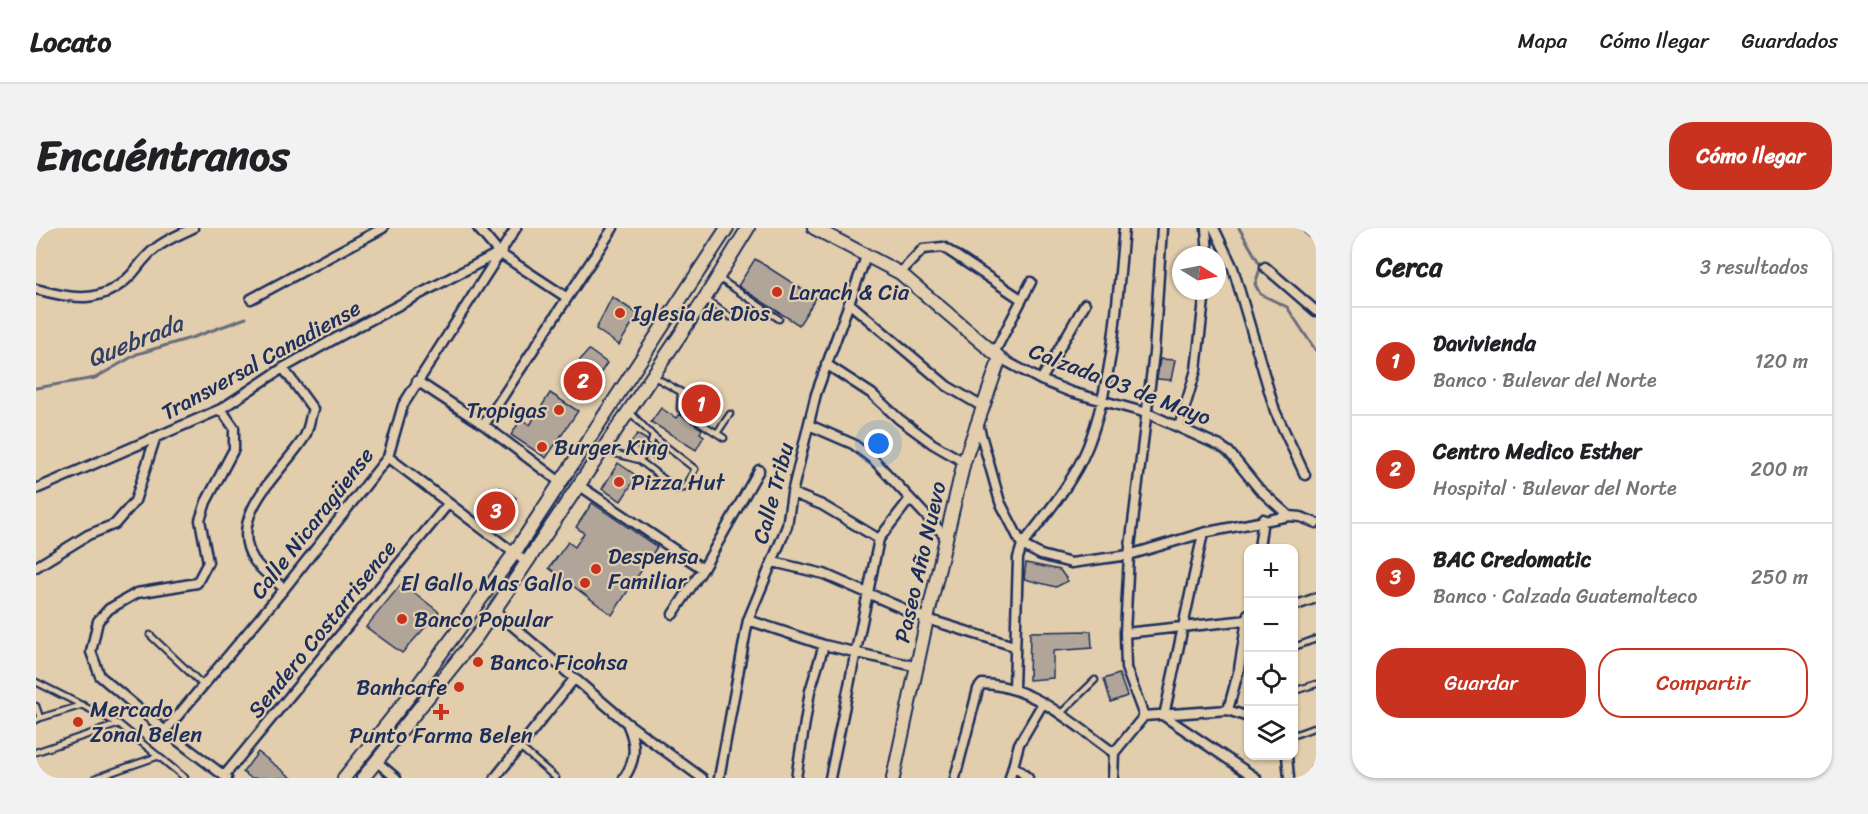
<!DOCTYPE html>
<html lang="es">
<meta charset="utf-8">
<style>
:root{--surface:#fff;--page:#f2f2f2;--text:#202124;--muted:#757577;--line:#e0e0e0;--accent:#c8321e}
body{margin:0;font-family:Sriracha,sans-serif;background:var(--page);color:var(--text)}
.controls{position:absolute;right:18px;bottom:18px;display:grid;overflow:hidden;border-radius:12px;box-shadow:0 2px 4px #0004}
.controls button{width:54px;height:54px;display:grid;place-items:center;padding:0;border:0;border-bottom:2px solid var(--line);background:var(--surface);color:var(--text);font:30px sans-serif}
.compass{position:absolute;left:1136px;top:18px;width:54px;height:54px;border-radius:50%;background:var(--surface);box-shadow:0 2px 4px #0004;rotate:100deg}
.you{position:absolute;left:843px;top:216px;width:21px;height:21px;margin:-15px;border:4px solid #fff;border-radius:50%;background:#1a73e8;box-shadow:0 0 0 9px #1a73e833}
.badge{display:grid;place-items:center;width:39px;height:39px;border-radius:50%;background:var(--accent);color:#fff;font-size:20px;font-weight:700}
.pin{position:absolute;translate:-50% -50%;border:3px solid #fff;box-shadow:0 2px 6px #0006}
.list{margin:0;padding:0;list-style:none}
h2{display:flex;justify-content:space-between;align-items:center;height:78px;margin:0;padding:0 24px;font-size:26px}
h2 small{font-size:20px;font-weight:400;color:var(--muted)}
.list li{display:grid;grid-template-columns:39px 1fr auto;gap:18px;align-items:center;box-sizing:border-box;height:108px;padding:0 24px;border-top:2px solid var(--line)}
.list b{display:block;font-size:22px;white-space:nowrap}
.list p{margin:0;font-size:20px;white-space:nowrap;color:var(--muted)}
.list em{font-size:20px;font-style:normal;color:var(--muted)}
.actions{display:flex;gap:12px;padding:18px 24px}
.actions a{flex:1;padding:14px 0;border:2px solid var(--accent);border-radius:24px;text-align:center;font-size:21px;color:var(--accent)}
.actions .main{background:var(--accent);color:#fff}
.icon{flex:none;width:33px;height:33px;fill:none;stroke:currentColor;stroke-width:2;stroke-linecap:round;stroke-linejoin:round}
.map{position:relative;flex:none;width:1280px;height:550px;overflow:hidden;border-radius:24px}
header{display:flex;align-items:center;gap:36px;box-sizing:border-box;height:84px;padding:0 30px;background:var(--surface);border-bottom:2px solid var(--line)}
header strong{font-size:28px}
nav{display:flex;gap:33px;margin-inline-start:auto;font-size:21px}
.intro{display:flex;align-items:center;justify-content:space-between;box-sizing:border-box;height:144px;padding:0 36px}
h1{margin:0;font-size:42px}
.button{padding:15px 27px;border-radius:24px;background:var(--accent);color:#fff;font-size:21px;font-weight:700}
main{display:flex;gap:36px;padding:0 36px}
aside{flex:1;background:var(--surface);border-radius:24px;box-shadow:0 2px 4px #0004}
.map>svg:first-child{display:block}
</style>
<header>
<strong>Locato</strong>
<nav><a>Mapa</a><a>Cómo llegar</a><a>Guardados</a></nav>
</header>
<div class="intro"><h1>Encuéntranos</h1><a class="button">Cómo llegar</a></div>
<main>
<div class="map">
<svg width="1280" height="550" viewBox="0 0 1280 550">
<rect width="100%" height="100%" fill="#e2cdac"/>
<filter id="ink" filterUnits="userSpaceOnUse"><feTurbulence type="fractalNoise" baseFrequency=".0167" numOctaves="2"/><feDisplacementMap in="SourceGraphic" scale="12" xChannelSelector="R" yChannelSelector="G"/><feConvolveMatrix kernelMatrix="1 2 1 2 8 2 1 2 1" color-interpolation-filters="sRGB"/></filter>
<g filter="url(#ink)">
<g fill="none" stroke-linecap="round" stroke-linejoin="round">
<path stroke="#6a6d7d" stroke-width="3" d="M1203,0l22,38 -6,18 5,10 27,13 29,44
M0,160l59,-10 42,-24 57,-17 52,-19"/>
</g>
<path fill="#b0a598" stroke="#1b2f5e" stroke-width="1.5" d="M719,31l61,39 -17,27 -61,-39z
M576,69l26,17 -19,31 -23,-16z
M553,122l18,13 -11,17 4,2 -10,14 -26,-18z
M1124,131l15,1 -4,20 -14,-1z
M659,159l24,14 -12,20 -22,-14z
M514,165l28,18 -32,47 -35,-23 10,-16 9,6z
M625,180l15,10 3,-4 23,15 -2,4 4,3 -8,14 -45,-28z
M601,206l10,6 1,6 7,-1 9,6 -7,11 -8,-6 -1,-6 -7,1 -11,-7z
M582,235l19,13 -16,25 -19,-12z
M464,259l16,11 -18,27 -16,-11z
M556,275l65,44 -45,68 -63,-47 19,-26 7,5 9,-14 -8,-6z
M990,335l34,7 8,11 -12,6 -32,-8z
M366,355l37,29 -37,41 -36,-26z
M1055,403l1,17 -39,3v27l-24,2 1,-48z
M1083,446l8,22 -16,6 -7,-23z
M222,524l34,26h-41l-8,-6z"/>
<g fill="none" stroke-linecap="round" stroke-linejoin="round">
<g stroke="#1b2f5e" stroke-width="9">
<path id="lane" d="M684,51l59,40
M671,72l23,17
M617,148l28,16 -1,17 44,29
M593,183l24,25 -2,7
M681,205l13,-19
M569,223l34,9 6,-6
M603,232l38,29 7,-1 11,-19 -41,-32
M114,407l54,51
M1258,419l22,-8
M0,454l83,42 66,54
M1258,463l22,-7
M0,478l4,12 -4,2
M1023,487l36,-35
M4,490l43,-13
M1258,507l22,-8
M484,519l36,31
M0,524l83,-28
M1278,541h2
M59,550l64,-22"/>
</g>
<g stroke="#1b2f5e" stroke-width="13">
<path id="street" d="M442,0l21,25 67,44
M1088,0c-7,72 -10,150 -36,218 -14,35 -43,70 -66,99l19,10 30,8 58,-8 74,-22 86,-17
M1170,0l2,27
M1178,0l19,40 42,143 30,64
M1272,0l8,7
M1229,39l51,44
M864,45l23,-24 20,-2 78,52
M0,61c35,10 66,16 95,-14 8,-9 15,-20 25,-27 11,-9 25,-14 37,-20
M215,71l132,-71
M813,75l98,83 36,21
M958,125l37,-71
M964,130l41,22 30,12 76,21 73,33 9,6 30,37 30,27 12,1 15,6
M790,136l46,30 27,25 34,25 31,18
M247,140l30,41c-3,8 -4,19 -8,27 -18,32 -81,79 -51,124 7,11 21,20 30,29
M1005,152l44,-76
M381,153l67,44 76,57
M185,181l13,19v21l-28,53 -6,18 8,42 -11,21 -60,10 -28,16 -11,12 -7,31 9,24 65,55 62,47
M942,196l22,78 22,43 -4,13 -4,130
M448,197l129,-197
M773,197l44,19 21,16 72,77
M1143,199l17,-57 9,-79
M352,229l138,105
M544,258l123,83
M0,261l185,-80 62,-41 55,-31 160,-84
M756,265l30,12 57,34
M1167,305l-39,183 92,62
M1223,320l4,-29
M737,334l51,12 103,45 87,27
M0,339l52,-32 27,-11 20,-23 20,-62
M1258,378l22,-8
M458,382l133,113 75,55
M637,386l30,-45 56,-99
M712,392l76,25 94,22
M1089,405l123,-13
M1192,482l11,-41 9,-55
M1108,488l-18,-48 -1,-35 4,-78 25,-202 8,-125
M129,503l119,-142 104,-132 15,-52 113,-177
M1251,528l2,22
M341,534l19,16
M978,538l14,12
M188,548l224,-272
M459,550l79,-99
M588,550c13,-19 12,-35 3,-55
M683,550l29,-158 39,-94 5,-33 24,-99 51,-140
M760,550l14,-87 14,-46
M794,550l49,-239 30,-39
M919,550l23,-89 4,-5c51,1 92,41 132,69
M974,550l9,-34 24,-41
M1077,550l1,-25 30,-37 84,-6 20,7"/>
</g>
<g stroke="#1b2f5e" stroke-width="16">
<path id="secondary" d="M778,0l86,45 100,85 -36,104 -37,157 -34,159
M308,550l71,-89 98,-134 214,-327
M327,550l114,-142 228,-338 43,-70"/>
</g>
<use href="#lane" stroke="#e2cdac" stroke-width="4.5"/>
<use href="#street" stroke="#e2cdac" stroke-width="8"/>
<use href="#secondary" stroke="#e2cdac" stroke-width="12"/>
</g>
</g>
<g fill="#c8321e" stroke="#e2cdac" stroke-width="2">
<circle cx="741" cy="64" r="6"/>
<circle cx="584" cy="85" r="6"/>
<circle cx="523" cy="182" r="6"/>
<circle cx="506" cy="219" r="6"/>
<circle cx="583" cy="254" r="6"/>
<circle cx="560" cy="341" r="6"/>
<circle cx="549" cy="355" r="6"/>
<circle cx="366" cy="391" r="6"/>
<circle cx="442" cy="434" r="6"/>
<circle cx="423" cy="459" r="6"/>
<path d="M402 475h6v6h6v6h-6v6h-6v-6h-6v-6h6z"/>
<circle cx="42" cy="494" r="6"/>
</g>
<g text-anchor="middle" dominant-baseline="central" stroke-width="4.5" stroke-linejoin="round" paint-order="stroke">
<g font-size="22" fill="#1b2f5e" stroke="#e2cdac" text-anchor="start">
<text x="753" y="64">Larach &amp; Cia</text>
<text x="596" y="85">Iglesia de Dios</text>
<text x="511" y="182" text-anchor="end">Tropigas</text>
<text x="518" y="219">Burger King</text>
<text x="595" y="254">Pizza Hut</text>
<text x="572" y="328">Despensa<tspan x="572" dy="25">Familiar</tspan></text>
<text x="537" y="355" text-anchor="end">El Gallo Mas Gallo</text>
<text x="378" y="391">Banco Popular</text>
<text x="454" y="434">Banco Ficohsa</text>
<text x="411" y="459" text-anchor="end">Banhcafe</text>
<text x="54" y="481">Mercado<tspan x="54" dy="25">Zonal Belen</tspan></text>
<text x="405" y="507" text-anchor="middle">Punto Farma Belen</text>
</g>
<g font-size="22" fill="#1b2f5e" stroke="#e2cdac">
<text transform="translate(225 132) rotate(-29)">Transversal Canadiense</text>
<text transform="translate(1084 156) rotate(21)">Calzada 03 de Mayo</text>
<text transform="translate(737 265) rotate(-75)">Calle Tribu</text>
<text transform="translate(276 295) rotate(-52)">Calle Nicaragüense</text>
<text transform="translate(884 334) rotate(-77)">Paseo Año Nuevo</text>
<text transform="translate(286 401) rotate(-51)">Sendero Costarrisence</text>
</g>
<g font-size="24" font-style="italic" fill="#2f3f66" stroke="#e2cdac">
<text transform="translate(99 113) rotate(-22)">Quebrada</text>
</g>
</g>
</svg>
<div class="controls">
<button>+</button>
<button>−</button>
<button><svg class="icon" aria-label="locate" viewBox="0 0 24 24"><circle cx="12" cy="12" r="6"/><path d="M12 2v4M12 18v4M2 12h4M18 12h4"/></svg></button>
<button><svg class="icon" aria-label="layers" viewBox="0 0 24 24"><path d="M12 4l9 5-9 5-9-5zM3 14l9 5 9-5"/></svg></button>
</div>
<svg class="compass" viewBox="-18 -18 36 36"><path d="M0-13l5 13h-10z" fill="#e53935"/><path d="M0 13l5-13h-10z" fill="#757577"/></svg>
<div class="you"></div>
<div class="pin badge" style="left:665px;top:176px">1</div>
<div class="pin badge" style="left:547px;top:153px">2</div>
<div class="pin badge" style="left:460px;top:283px">3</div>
</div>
<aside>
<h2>Cerca<small>3 resultados</small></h2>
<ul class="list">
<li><span class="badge">1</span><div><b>Davivienda</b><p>Banco · Bulevar del Norte</p></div><em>120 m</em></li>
<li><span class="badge">2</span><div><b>Centro Medico Esther</b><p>Hospital · Bulevar del Norte</p></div><em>200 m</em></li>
<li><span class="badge">3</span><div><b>BAC Credomatic</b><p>Banco · Calzada Guatemalteco</p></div><em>250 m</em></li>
</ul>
<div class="actions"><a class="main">Guardar</a><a>Compartir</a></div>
</aside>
</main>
